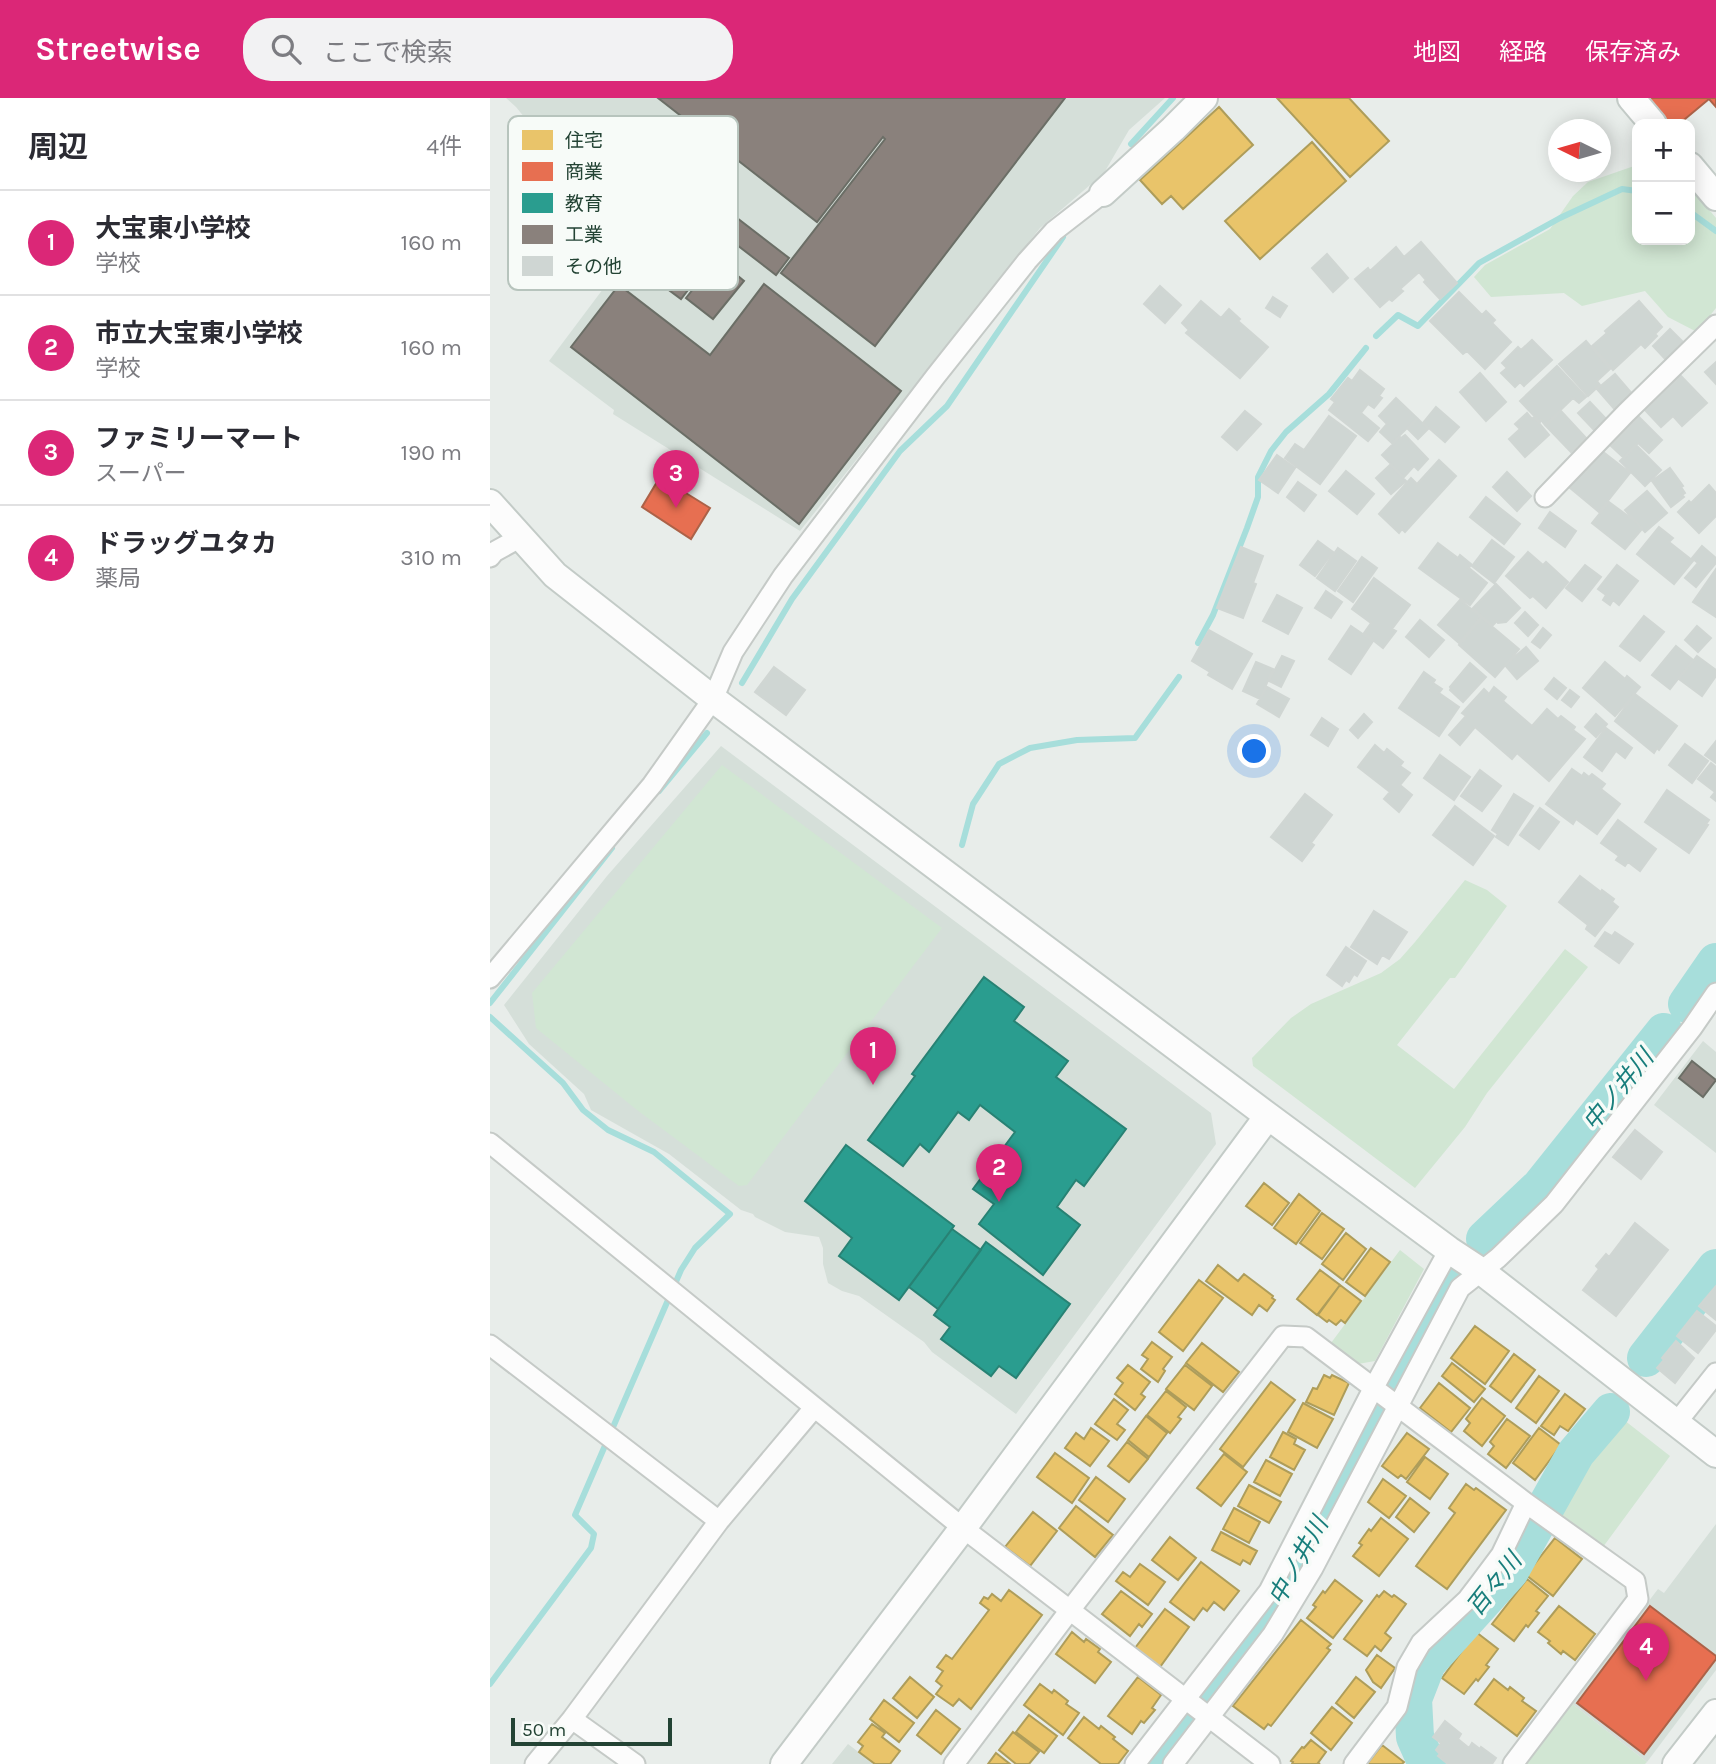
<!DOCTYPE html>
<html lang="ja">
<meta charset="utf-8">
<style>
:root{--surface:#fff;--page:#f2f2f3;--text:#2b2b33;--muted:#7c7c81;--line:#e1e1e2;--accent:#db2777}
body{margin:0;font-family:Karla,"Noto Sans JP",sans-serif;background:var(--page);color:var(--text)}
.controls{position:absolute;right:21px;top:21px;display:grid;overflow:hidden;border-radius:14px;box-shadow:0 4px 18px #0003}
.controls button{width:63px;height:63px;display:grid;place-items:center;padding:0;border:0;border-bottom:2px solid var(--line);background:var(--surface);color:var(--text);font:35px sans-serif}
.compass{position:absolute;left:1058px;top:21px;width:63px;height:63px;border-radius:50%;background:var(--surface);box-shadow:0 4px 18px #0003;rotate:275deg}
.scale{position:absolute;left:21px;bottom:18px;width:161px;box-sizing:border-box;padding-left:7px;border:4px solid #234334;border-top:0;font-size:19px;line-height:24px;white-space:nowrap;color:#234334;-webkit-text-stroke:5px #f7fbf8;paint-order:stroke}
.you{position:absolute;left:765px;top:654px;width:24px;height:24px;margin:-18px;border:5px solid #fff;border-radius:50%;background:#1a73e8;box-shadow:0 0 0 10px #1a73e833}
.badge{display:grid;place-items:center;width:46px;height:46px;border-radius:50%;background:var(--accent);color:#fff;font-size:23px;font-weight:700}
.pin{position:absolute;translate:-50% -58px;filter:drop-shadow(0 2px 4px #0008)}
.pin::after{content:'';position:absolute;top:37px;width:24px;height:21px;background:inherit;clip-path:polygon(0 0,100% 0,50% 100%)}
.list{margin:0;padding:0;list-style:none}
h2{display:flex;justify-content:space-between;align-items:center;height:91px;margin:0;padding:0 28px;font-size:30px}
h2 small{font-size:23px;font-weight:400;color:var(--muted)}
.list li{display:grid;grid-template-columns:46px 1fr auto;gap:21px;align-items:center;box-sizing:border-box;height:105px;padding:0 28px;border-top:2px solid var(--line)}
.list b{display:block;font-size:26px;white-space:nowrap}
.list p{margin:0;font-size:23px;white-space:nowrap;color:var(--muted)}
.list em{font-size:23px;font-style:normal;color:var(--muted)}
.icon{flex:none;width:38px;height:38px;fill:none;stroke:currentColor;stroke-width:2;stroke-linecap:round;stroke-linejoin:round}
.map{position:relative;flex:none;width:1226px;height:1666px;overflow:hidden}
header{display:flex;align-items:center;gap:42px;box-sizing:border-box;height:98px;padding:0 35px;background:var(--accent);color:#fff}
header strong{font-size:33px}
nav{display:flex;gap:38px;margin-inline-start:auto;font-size:24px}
.search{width:490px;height:63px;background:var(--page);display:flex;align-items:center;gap:18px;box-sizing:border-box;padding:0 24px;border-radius:28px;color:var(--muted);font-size:26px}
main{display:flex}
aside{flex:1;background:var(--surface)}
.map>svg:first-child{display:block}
</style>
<header>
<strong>Streetwise</strong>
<div class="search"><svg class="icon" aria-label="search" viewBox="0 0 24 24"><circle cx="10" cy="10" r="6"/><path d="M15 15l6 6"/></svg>ここで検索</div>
<nav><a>地図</a><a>経路</a><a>保存済み</a></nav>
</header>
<main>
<aside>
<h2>周辺<small>4件</small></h2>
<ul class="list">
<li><span class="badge">1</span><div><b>大宝東小学校</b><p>学校</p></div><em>160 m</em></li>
<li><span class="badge">2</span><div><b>市立大宝東小学校</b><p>学校</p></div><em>160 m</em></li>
<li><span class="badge">3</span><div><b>ファミリーマート</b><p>スーパー</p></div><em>190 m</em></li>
<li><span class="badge">4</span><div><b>ドラッグユタカ</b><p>薬局</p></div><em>310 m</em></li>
</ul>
</aside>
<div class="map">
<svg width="1226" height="1666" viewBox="0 0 1226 1666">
<rect width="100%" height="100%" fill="#e8edea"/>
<path fill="#d5dfd9" d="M16,0h659l-36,32 -25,43 -64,55 -240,303 -187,-117 1,-4 -65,-49 57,-76 4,2 41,-55 -104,-87 -31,-38z
M231,648l490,367 5,31 -200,270 -84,-62 -8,-10 -65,-46 -17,-5 -14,-8 -5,-19v-16l-4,-11 -34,-5 -30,-15 -2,-3 -12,-4 -72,-56 -78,-44 -7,-16 -55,-50 -25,-39 103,-129z
M1213,943l13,11v101l-62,-48z
M1226,1426v146l-69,92 -76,-59 87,-114 6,4z
M358,1646l26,20h-42z"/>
<path fill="#d1e6d3" d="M1147,67v75h53v-53l26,31v90l-19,24 -29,-15 -23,-26 -63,15 -18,-13 -73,4 -17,-20 11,-12 65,-36 23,-33 15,-14z
M232,667l220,163 -195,257 -8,1 -102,-76 -101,-82 -4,-35z
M975,782l22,10 20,16 -52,72h-5l-53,67 57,44 111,-140 23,18 -101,126 -22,34 -50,61 -162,-122 -1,-8 39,-40 20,-14 70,-31 19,-14 15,-17z
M910,1152l24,19 -49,92 -17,3 -27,-21z
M1134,1322l46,36 -67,91 -43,-32 30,-52z
M1081,1605l76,59 -2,2h-121z"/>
<path fill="#e9c46a" stroke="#ae9d5a" stroke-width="2" d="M787,0h72l40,43 -39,36z
M729,9l34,38 -70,64 -12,-13 -9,8 -22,-24z
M822,44l34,39 -86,78 -35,-38z
M774,1085l25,20 -17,22 -26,-19z
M809,1096l21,17 -24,33 -22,-16z
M832,1115l22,16 -22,30 -22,-16z
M856,1135l20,16 -23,31 -21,-16z
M881,1150l19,14 -25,34 -19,-14z
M728,1167l20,16 6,-7 29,22 -1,2 3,2 -8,11 -8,-6 -7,10 -46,-34z
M830,1172l20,15 -23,30 -20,-16z
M709,1182l24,18 -40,53 -24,-19z
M850,1187l21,16 -16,22 -4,-3 -5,5 -7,-5 -2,2 -9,-7z
M985,1228l34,25 -24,33 -34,-26z
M662,1244l20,15 -9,12 2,2 -7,11 -17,-13 7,-10 -6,-4z
M712,1245l37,29 -16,20 -37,-29z
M1024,1256l21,16 -24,32 -21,-16z
M962,1265l33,26 -11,13 -32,-26z
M638,1267l22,17 -9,12 4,3 -10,13 -20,-16 8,-11 -6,-5z
M695,1267l27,21 -18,24 -28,-21z
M834,1277l6,3 2,-3 17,8 -15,32 -28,-13 7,-14 4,1z
M1049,1278l20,15 -23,32 -20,-15z
M781,1284l24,18 -52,67 -23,-18z
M949,1285l31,25 -19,24 -31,-24z
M676,1293l20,16 -8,10 3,2 -11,14 -23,-18z
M1075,1296l20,15 -17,22 -8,-5 -6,9 -13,-9z
M992,1300l23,18 -23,30 -18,-15 6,-8 -4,-4z
M624,1301l14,11 -11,14 8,6 -8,10 -22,-16z
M813,1305l30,16 -16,29 -29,-16z
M656,1318l21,17 -18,24 -21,-17z
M1017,1321l23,17 -24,32 -18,-14 6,-8 -4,-4z
M601,1330l18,13 -19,25 -25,-18 11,-15 8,6z
M1049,1330l22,17 -26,35 -22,-17z
M793,1334l13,7 -2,5 11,6 -11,20 -24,-13z
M917,1335l22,16 -23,30 -5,-4 -3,3 -16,-12z
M637,1344l21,17 -19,23 -21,-16z
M565,1355l34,25 -17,25 -35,-26z
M734,1356l23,18 -26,34 -24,-18z
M935,1359l23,17 -18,25 -23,-17z
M776,1362l26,14 -12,22 -26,-14z
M606,1379l29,22 -17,23 -29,-22z
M893,1381l23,17 -17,22 -21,-16z
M976,1386l8,6 2,-2 30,22 -59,79 -31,-23 39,-53 -6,-5z
M759,1387l32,17 -12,21 -31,-17z
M920,1400l19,15 -15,19 -18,-15z
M586,1408l37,29 -18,22 -36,-29z
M744,1410l26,14 -11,21 -26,-14z
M543,1414l24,19 -27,35 -25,-19z
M891,1420l27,21 -29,37 -26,-20 9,-11 -3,-2 10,-14 2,2z
M731,1434l36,19 -7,13 -7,-4 -3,5 -28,-15z
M680,1439l26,21 -18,22 -26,-20z
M1065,1440l27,21 -29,37 -27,-21z
M711,1464l38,29 -15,19 -10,-8 -7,9 -4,-3 -9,12 -24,-18z
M650,1466l25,18 -17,23 -32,-24 7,-9 7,5z
M1037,1481l21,17 -12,15 3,2 -11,14 -2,-2 -12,16 -22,-17z
M845,1482l27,21 -29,37 -26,-20 9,-11 -3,-2 10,-14 2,2z
M519,1492l33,25 -71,94 -12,-10 -6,7 -17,-12 6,-8 -6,-5 7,-10 -6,-4 9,-12 6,4 37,-49 -9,-7 4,-6 4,2 4,-5 9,7z
M631,1493l31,23 -10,13 -3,-3 -9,12 -28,-22z
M894,1493l8,6 2,-2 12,9 -21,29 6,5 -10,13 -6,-5 -8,10 -23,-17 33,-44 2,2z
M1069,1508l36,28 -20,26 -12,-9 -2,3 -13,-11 2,-2 -12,-9z
M675,1511l24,18 -29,40 -25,-19z
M811,1522l30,24 -4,4 3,2 -59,76 -3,-2 -4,5 -31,-23z
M582,1534l12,10 2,-3 14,10 -2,3 13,10 -16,21 -39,-29z
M986,1534l22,17 -12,16 3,2 -11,14 -2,-2 -12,15 -22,-16z
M887,1557l18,13 -14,20 -8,-6 -7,-12z
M420,1579l24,20 -17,21 -24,-20z
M648,1579l23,18 -9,13 3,2 -11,13 -3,-2 -9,13 -24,-18z
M866,1579l19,15 -21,26 -18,-15z
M1004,1581l14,11 2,-3 14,11 -2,3 14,10 -19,25 -42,-32z
M550,1586l12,9 2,-3 14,11 -2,3 13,9 -16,22 -39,-30z
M394,1602l30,23 -15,19 -29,-23z
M842,1609l20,16 -21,27 -20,-17z
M446,1612l24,19 -19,25 -24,-19z
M539,1617l28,21 -13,17 -28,-21z
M594,1619l15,12 2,-3 14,11 -2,2 15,12 -10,13h-17l-33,-26z
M382,1626l13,9 -3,4 18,14 -10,13h-15l-16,-12 4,-6 -5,-4z
M523,1634l26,20 -10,12h-13l-17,-14z
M821,1642l15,12 -8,11 2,1h-28l1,-2 -2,-1 11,-14 2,1z
M892,1647l22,17 -2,2h-35z
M506,1655l14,11h-22z"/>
<path fill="#e76f51" stroke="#ac6248" stroke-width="2" d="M1158,0h68v9l-7,-8 -30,25h-10z
M170,379l50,31 -19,31 -49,-32z
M1160,1508l66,50v3l-72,95 -67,-51z"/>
<path fill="#2a9d8f" stroke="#288274" stroke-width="2" d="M494,879l40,30 -10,14 54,40 -12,16 70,52 -42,57 -8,-6 -19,27 23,18 -37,50 -64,-51 15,-20 -21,-15 42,-57 -35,-27 -11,15 -11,-8 -29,40 -9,-8 -17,22 -35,-26 47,-64 -3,-2z
M356,1047l108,81 -55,74 -60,-44 13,-18 -47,-37z
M462,1131l29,21 -43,59 -29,-22z
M496,1144l84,62 -54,74 -17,-12 -8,10 -50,-37 9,-12 -16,-12z"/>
<path fill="#8a817c" stroke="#6b6e66" stroke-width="2" d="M168,0h407l-190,248 -94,-73 104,-134 -2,-2 -66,85z
M129,29l170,131 -13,17 -170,-131z
M194,142l27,20 -30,39 -27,-20z
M227,161l27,22 -31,38 -27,-21z
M274,186l137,107 -102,133 -228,-177 48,-62 91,70z
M1202,963l24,19 -13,17 -24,-19z"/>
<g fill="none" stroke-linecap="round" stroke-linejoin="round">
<path stroke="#a7dedb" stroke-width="6" d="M641,46l42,-46
M1200,114l26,19
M886,238l22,-21 20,11 61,-63 81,-45 62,-29 15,2
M708,545l15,-28 34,-87 11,-31v-20l13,-26 15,-19 43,-38 37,-46
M252,585l50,-84 108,-148 47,-45 116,-169
M169,693l48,-58
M472,747l11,-41 26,-40 31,-16 47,-8 58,-2 44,-61
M0,905l122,-155
M0,919l73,66 20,27 25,20 46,22 76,62 -35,34 -14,22 -106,245 19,19 -3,14 -101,136"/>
<path stroke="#a7dedb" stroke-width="38" d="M1197,906l29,-42
M995,1141l55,-52 124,-155
M1156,1260l70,-90
M907,1277l48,-88
M717,1595l72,-93 95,-181
M663,1666l30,-39
M937,1666l-12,-27 -2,-38 14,-36 83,-92 66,-118 35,-41"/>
</g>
<path fill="#cfd6d3" stroke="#d0d6d3" stroke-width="2" d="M931,144l36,41 -17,16 -16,-17 2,-2 -7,-8 -19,17 3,2 -11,10 -3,-2 -9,8 -25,-28 13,-11 2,3 26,-24 8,10z
M837,156l21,24 -15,14 -21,-24z
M670,188l21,19 -16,18 -21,-19z
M969,194l23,23 4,-4 9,9 -3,3 19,19 -26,27 -18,-18 -4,3 -33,-33z
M783,199l14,9 -7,11 -14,-9z
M711,203l20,17 8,-9 11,10 -2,2 30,26 -28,31 -54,-45 3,-3 -7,-7z
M1149,203l23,26 -7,7 2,2 -12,12 -4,-4 -28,26 -21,-24 15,-13 -2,-2z
M1180,231l16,16 -18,17 -15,-16z
M1042,242l20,20 -28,26 -4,-4 -5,5 -14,-14 6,-5 -5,-5 16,-16 3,3z
M1096,243l24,28 -13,12 3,4 -12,11 -29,-32z
M1226,264v22l-11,-12z
M1067,268l29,31 -7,6 -6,-5 -28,27 -4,-5 -1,2 -20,-21z
M870,272l24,19 -5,7 3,2 -8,10 -6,-4 -7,9 18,15 -11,13 -39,-31 6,-8 -4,-3 17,-21 4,3z
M990,275l26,29 -20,19 -26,-29z
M1125,276l19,22 -17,16 -20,-23z
M1191,278l26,27 -25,23 -9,-10 -12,11 -16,-17z
M906,300l21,20 -25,25 -12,-11 7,-8 -8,-8z
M1100,304l18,19 -12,11 -18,-19z
M946,309l23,20 -14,15 -22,-19z
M755,313l16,13 -24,26 -15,-13z
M1071,313l25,27 -15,14 -25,-26z
M1037,315l5,6 2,-2 15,18 -24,22 -16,-18 11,-10 -5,-5z
M839,318l27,20 -36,48 -35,-26 10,-14 9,6z
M1149,319l23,23 -13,13 -11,-10 -14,15 -13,-12z
M928,321l10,10 -10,10 -10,-10z
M915,337l23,24 -10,11 -4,-4 -10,11 -22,-22 18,-18 1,1z
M1146,347l25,25 -16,16 -25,-25z
M1112,353l28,22 -31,39 -30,-25 13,-16 3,2z
M787,357l18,13 -17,25 -19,-13z
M949,362l17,16 -51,56 -3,-3 -3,4 -20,-19 32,-36 6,6z
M900,367l16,16 -15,13 -15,-16z
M1180,370l13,18 -2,1 4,6 -3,2 2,2 -13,10 -19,-26z
M856,373l28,23 -17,20 -28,-23z
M1017,374l24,24 -14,15 -24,-24z
M808,384l18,13 -12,16 -17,-14z
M1219,387l7,8v23l-17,17 -21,-21 11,-11 2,2z
M1157,393l20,22 -22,19 -20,-22z
M996,399l34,27 -16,20 -34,-27z
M1119,404l27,20 6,7 -17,20 -33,-26z
M1060,414l26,19 -11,16 -26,-19z
M1169,429l14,11 -4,4 24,19 -19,23 -37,-30z
M1002,442l22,17 -20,26 -22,-17z
M828,443l15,11 -18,24 -15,-11z
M948,445l20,15 2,-3 11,9 -2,4 18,15 -17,22 -51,-37z
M1212,448l14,12v5l-20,24 -11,-9 13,-15 -6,-5z
M751,449l22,9 -10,27 3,1 -13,34 -26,-10z
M848,450l18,13 -21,30 -18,-13z
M1038,454l15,13 3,-3 22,20 -22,26 -13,-12 -3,2 -24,-22z
M872,459l15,11 -24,34 -15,-11z
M1095,467l16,12 -19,24 -16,-13z
M1127,467l21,16 -19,24 -6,-5 -3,5 -7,-5 3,-5 -8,-6z
M1226,471v48l-23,-15z
M884,480l36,27 -18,24 4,2 -13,17 -19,-15 7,-10 -19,-14z
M1006,486l24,24 -14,14 -8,1 -1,-2 -5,5 -19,-18z
M836,493l16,11 -11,16 -16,-10z
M787,497l25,13 -14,26 -25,-13z
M970,502l21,17 -22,26 -21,-18z
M1035,514l13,13 -10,11 -13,-13z
M1154,518l20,16 -24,29 -20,-15z
M992,520l37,31 -24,28 -36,-32z
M930,522l24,20 -15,17 -23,-20z
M861,528l22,15 -22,33 -22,-15z
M1207,528l14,12 -13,14 -13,-12z
M1053,530l8,7 -11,13 -8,-6z
M719,532l43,24 -20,35 -24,-14 2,-3 -18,-11z
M1186,548l17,14 -23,29 -18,-14z
M1036,549l12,14 -21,18 -12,-14z
M792,558l12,5 -13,26 -12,-6z
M1207,558l19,14v6l-14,20 -23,-17z
M766,564l17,7 -13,30 -17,-8z
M1115,564l20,17 2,-3 13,11 -25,29 -32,-28z
M980,565l16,14 -23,25 -13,-12 1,-2 -1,-1z
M284,569l31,23 -19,25 -31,-23z
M934,574l11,8 -2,3 9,6 -3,4 20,14 -20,29 -40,-28z
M1064,580l12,10 -9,11 -12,-10z
M777,589l22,12 -10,18 -22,-13z
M1004,589l12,10 -3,4 29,25 15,-17 11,10 3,-3 14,11 -2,3 12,9 -36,42 -32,-28 -5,6 -37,-32 -15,18 -11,-10 17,-19 -4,-3 22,-24 5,5z
M1080,592l9,7 -8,10 -9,-7z
M1145,596l42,32 -18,24 -2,-2 -3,5 -39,-32z
M874,616l8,8 -14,16 -8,-8z
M1106,616l11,10 -11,13 -11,-10z
M832,620l16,11 -10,17 -17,-11z
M1116,630l26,20 -7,10 -9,-7 -14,20 -18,-14z
M1226,643v22l-11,-8z
M1195,646l23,17 -16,22 -23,-18z
M885,647l9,8 3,-4 16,13 -3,4 10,7 -10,12 12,10 -13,17 -15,-13 6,-7 -32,-25z
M950,657l30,22 -16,23 -30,-22z
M1221,665l5,4v34l-5,-4 4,-5 -17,-13z
M1082,671l10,7 2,-3 5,4 3,-3 13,10 -4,5 19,15 -23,30 -21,-15 -3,5 -27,-20z
M990,672l21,16 -19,25 -21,-15z
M1177,692l42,30 -3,4 2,1 -19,28 -44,-31z
M815,696l27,21 -21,28 3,2 -12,16 -31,-24z
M1024,696l19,12 -25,39 -12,-8 2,-3 -6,-4z
M965,708l39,30 -21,29 -40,-30z
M1050,710l19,14 -20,27 -19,-14z
M1128,722l38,29 -16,22 -12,-9 -3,4 -9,-6 3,-4 -18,-13z
M1090,778l21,16 1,-2 12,9 -2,3 6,5 -23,29 -9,-7 2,-4 -29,-23z
M884,813l33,21 -18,27 -7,-4 -5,9 -26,-17z
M1115,834l7,4 3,-4 18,12 -14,19 -24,-17z
M856,849l20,14 -9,15 -3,-2 -5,8 -3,-2 -4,6 -15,-11z
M1145,1032l27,22 -21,27 -28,-22z
M1145,1125l33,27 -52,66 -33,-26 16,-21 -3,-3 10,-12 3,3z
M1226,1188v34l-17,-14z
M1207,1213l19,15v4l-18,23 -21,-17z
M1186,1243l18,17 -19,25 -18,-15 7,-8 -2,-2z
M955,1623l16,13 -3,5 11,9 3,-5 8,6 1,-2 15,11 -4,6h-44l-10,-8 2,-2 -4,-4 5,-7 -8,-6z"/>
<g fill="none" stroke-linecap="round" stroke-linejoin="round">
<g stroke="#c5cac7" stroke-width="23">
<path id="street" d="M1055,399l81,-84 90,-88
M0,459l4,-5 27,-15
M0,880l162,-193 61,-86 20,-47 50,-76 152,-199 92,-116 27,-30 49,-38
M0,1045l473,385 307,236
M0,1247l229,176
M1187,1324l39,-49
M82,1621l63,45
M45,1666l37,-45 147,-198 95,-113
M464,1666l116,-154 213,-274 23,1 220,166 109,78 3,18 -125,165
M645,1666l134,-173 105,-204 75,-137
M683,1666l100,-130 40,-66 147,-280 38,-30 56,-54 138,-176 24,-35
M864,1666l43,-57 10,-40 14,-24 46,-43 13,-17 21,-28 25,-52"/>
</g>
<g stroke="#c3cbc7" stroke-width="30">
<path id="secondary" d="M1141,0l22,26
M1200,68l26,31
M613,95l70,-64 31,-31
M0,405l65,72 158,124 555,417 181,134 32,21 235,183
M294,1666l179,-236 305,-412
M1186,1666l40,-51"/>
</g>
<use href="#street" stroke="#fcfcfc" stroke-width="19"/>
<use href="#secondary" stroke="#fcfcfc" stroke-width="26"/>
</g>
<g text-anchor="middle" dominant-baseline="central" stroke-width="7" stroke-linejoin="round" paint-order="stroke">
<g font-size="24" font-style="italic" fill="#187e7c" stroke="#f7fbf8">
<text transform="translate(1128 992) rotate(-51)">中ノ井川</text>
<text transform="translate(808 1463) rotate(-61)">中ノ井川</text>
<text transform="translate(1004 1486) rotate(-52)">百々川</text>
</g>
</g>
<rect x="18" y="18" width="230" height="174" rx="10" fill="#f7fbf8" stroke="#b7c4bd" stroke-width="2"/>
<rect x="32" y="32" width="31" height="20" fill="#e9c46a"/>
<rect x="32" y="64" width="31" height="19" fill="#e76f51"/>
<rect x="32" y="95" width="31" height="20" fill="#2a9d8f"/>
<rect x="32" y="127" width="31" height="19" fill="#8a817c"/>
<rect x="32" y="158" width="31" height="20" fill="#cfd6d3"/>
<g font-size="19" fill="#234334">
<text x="75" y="49">住宅</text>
<text x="75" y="80">商業</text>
<text x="75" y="112">教育</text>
<text x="75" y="143">工業</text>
<text x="75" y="175">その他</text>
</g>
</svg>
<div class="controls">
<button>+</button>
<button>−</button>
</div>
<svg class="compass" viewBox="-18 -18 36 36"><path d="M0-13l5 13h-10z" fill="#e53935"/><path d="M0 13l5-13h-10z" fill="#7c7c81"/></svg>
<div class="scale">50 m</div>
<div class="you"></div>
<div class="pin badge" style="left:383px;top:987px">1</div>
<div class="pin badge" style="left:509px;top:1104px">2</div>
<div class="pin badge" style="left:186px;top:410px">3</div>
<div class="pin badge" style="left:1156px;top:1583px">4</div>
</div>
</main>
